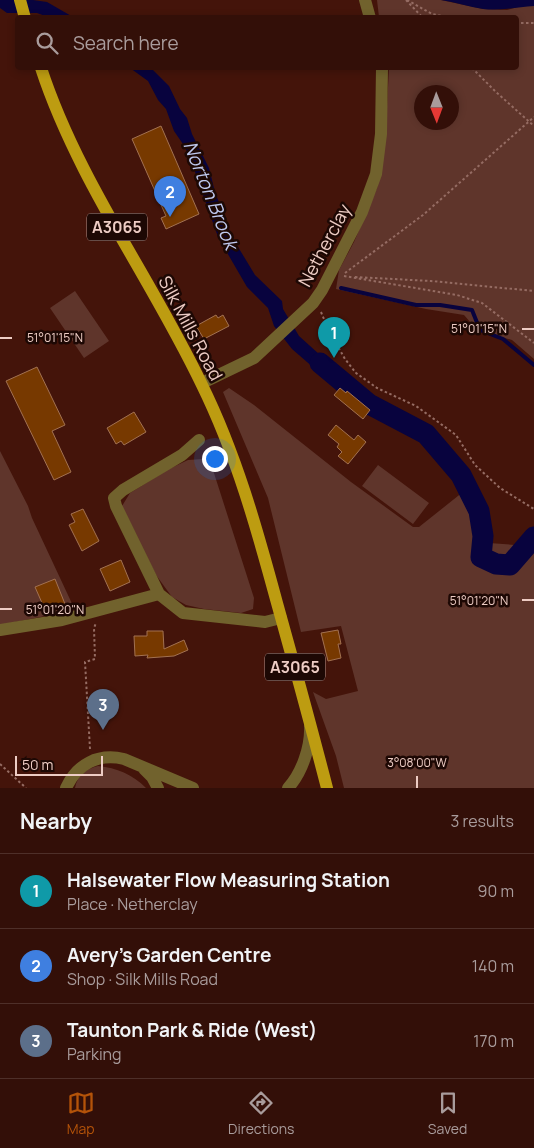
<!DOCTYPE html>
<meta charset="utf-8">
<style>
:root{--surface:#330f08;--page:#3e1d16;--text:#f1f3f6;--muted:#a99c9c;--line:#4e2f29;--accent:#b45309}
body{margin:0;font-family:Manrope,sans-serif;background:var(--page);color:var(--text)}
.compass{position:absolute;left:414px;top:85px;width:45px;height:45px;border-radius:50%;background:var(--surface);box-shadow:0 2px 8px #0003;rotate:179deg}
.scale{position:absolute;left:15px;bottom:12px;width:88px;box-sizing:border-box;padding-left:5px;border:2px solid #edccc4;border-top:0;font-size:14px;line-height:18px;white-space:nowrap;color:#edccc4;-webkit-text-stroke:4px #1d0804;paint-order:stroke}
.you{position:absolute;left:214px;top:458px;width:18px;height:18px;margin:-12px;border:4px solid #fff;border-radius:50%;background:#1a73e8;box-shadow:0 0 0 8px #1a73e833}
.badge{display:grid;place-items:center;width:32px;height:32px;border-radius:50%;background:var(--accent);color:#fff;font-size:16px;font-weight:700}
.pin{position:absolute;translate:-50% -41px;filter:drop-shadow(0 1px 2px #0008)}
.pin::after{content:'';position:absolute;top:26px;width:18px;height:15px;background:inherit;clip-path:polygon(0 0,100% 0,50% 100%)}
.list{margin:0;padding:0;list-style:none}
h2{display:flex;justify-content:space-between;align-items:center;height:65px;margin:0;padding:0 20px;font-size:21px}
h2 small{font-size:16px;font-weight:400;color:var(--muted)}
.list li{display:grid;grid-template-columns:32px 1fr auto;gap:15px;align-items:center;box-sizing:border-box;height:75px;padding:0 20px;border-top:1px solid var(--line)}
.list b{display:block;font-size:19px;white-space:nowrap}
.list p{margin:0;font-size:16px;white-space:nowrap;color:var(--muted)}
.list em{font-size:16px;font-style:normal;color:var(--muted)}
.icon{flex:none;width:28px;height:28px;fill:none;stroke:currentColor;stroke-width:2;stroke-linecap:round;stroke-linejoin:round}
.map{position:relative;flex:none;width:534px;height:788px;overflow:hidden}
.search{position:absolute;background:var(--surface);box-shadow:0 2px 8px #0003;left:15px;right:15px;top:15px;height:55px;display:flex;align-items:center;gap:12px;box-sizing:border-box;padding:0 18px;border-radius:5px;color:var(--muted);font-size:19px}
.sheet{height:290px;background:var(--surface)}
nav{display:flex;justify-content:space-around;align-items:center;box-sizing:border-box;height:70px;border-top:1px solid var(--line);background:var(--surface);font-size:14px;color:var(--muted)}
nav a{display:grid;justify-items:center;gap:2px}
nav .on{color:var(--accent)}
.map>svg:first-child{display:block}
</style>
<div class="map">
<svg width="534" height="788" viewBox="0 0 534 788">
<rect width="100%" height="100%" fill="#44140a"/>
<path fill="#5f352b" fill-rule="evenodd" d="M377,0h64l42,9 24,1 14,-4h13v353l-22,-19 -35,-10 -13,-15 -38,-6 -90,-20 3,-19 15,-28 23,-54 8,-44 4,-76h127v-50l-137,-1zM422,92h30v30h-30z
M75,291l34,50 -25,17 -34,-50z
M229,388l25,17 97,77 62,45h6l54,-43 10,15 6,44 26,2 17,-17h2v260h-190l-8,-32 -23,-64 13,7 32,-8 -17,-65 -40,6 -33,-134 -45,-106z
M0,451l28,55 4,12 43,92 -75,15z
M203,459l10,11 41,128 -1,11 -12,4 -37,-4 -18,-4 -14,-8 -16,-22 -34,-69 8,-13 39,-24 19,-9z
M378,465l51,38 -16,21 -51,-38z
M98,766c19,2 34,8 48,22h-71c2,-12 11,-19 23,-22z"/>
<path fill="#08033e" d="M0,0h33l14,2 26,15h-25l-11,-4h-30l-7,-5z
M441,0h93v6c-17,1 -33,5 -51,3 -14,-2 -28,-7 -42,-9z
M130,68h21l18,18 11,23 7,9 5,16 17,34 6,24 17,45 23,38 27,26 1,8 16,27 31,28 7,8 4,9 -19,-6 -30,-26 -18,-23 -6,-18 -21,-21 -29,-50 -24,-68 -9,-22 -11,-16 -8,-22 -8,-9 -10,-19z"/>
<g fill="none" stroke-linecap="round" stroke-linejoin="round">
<path stroke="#08033e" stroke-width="4" d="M341,288l75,17h24l32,5 8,20 23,9 31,26"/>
<path stroke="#08033e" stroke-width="21" d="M320,363l49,41 57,30 35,41 18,36 4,25 -2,21 15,7 14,1 24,-28"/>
</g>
<path fill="#773900" stroke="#a27151" d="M161,126l38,88 -33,15 -5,-11 5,-2 -34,-77z
M216,315l2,3 5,-3 6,11 -25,13 -8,-13z
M37,367l28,58 -13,6 19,41 -17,8 -48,-99z
M340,388l6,5 1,-2 23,19 -7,9 -29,-24z
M134,412l12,20 -22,13 -3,-4 -5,3 -9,-16z
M336,425l18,15 4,-5 8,7 -18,22 -10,-8 4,-4 -5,-5 2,-3 -11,-9z
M83,509l16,32 -17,10 -13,-26 6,-3 -4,-8z
M121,560l9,22 -20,9 -10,-22z
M55,579l10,25 -19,8 -11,-25z
M338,630l3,14h-3l3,14 -13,3 -7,-28z
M147,631h16l1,18 20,-9 4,10 -14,6 -27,2 1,-3 -13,1 -1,-20h13z"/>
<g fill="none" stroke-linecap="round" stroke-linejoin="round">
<path stroke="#956c63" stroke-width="2" stroke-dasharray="2.5 2.5" stroke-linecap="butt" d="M406,0l17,18
M407,0l25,14 21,4
M516,23h18
M472,68l24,24 38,34
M345,273l78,-58 111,-98
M344,276l113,19 25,8 52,40
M355,277l76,4 103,10
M321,312l8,19 16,28 11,14 21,15 39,18 40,29 19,30 25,23 34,21
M90,749l-5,-87 10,-3 -1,-31 2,-5
M0,764l26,24"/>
<path stroke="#71622d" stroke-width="12" d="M365,0l5,18
M202,383l52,-25 59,-55 9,-13 40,-78 14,-38 5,-40 1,-66
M199,440l-17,15 -59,35 -9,8 2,8 43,88 24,19 82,9 16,-4
M0,630l62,-10 97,-26
M144,769l8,8 6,11
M66,788c11,-24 32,-35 58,-29l69,29
M288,788c14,-15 23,-42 22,-62"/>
<path stroke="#bd9c11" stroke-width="12" d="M20,0l5,18
M41,68c37,113 110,210 161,317 34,69 55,144 75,218 17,61 34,123 50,185"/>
</g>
<path fill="none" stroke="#edccc4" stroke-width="2" d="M522,329h12M0,338h12M522,600h12M0,609h12M417,776v12"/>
<g text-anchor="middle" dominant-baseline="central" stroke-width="5" stroke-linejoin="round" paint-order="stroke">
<g fill="#1d0804" stroke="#af918a" stroke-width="1">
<rect x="87" y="213.5" width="60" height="27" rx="4"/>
<rect x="265" y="653.5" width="60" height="27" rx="4"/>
</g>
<g font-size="16" font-weight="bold" fill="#edccc4">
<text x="117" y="227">A3065</text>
<text x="295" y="667">A3065</text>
</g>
<g font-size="18" fill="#edccc4" stroke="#1d0804">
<text transform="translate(324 245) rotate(-62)">Netherclay</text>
<text transform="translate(191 328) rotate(62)">Silk Mills Road</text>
</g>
<g font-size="19" font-style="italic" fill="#bec8ee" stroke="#1d0804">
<text transform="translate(211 195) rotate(68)">Norton Brook</text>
</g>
</g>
<g font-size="12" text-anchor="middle" fill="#edccc4" stroke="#1d0804" stroke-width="5" stroke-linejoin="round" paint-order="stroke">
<text x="479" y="333">51°01'15"N</text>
<text x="55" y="342">51°01'15"N</text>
<text x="479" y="605">51°01'20"N</text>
<text x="55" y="614">51°01'20"N</text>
<text x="417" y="767">3°08'00"W</text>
</g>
</svg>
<svg class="compass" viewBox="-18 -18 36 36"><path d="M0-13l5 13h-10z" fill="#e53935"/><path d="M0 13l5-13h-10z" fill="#a99c9c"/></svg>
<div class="scale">50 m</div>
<div class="you"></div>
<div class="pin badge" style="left:334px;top:358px;background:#0f9aa8">1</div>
<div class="pin badge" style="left:170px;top:217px;background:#3f7fe0">2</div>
<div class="pin badge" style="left:103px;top:730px;background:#5c6f8a">3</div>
<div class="search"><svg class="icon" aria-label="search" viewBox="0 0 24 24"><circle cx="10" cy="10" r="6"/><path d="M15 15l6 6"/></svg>Search here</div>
</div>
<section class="sheet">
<h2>Nearby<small>3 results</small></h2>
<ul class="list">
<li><span class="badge" style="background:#0f9aa8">1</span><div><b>Halsewater Flow Measuring Station</b><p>Place · Netherclay</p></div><em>90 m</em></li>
<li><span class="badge" style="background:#3f7fe0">2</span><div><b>Avery's Garden Centre</b><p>Shop · Silk Mills Road</p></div><em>140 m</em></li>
<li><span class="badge" style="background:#5c6f8a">3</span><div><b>Taunton Park &amp; Ride (West)</b><p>Parking</p></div><em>170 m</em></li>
</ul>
</section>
<nav>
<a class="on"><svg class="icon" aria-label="map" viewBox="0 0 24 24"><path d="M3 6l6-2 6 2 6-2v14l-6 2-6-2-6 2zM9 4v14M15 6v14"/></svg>Map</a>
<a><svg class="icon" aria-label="directions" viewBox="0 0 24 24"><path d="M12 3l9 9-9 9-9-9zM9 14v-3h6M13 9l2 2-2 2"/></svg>Directions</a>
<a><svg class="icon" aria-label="saved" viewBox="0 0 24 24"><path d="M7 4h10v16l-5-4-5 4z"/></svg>Saved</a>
</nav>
